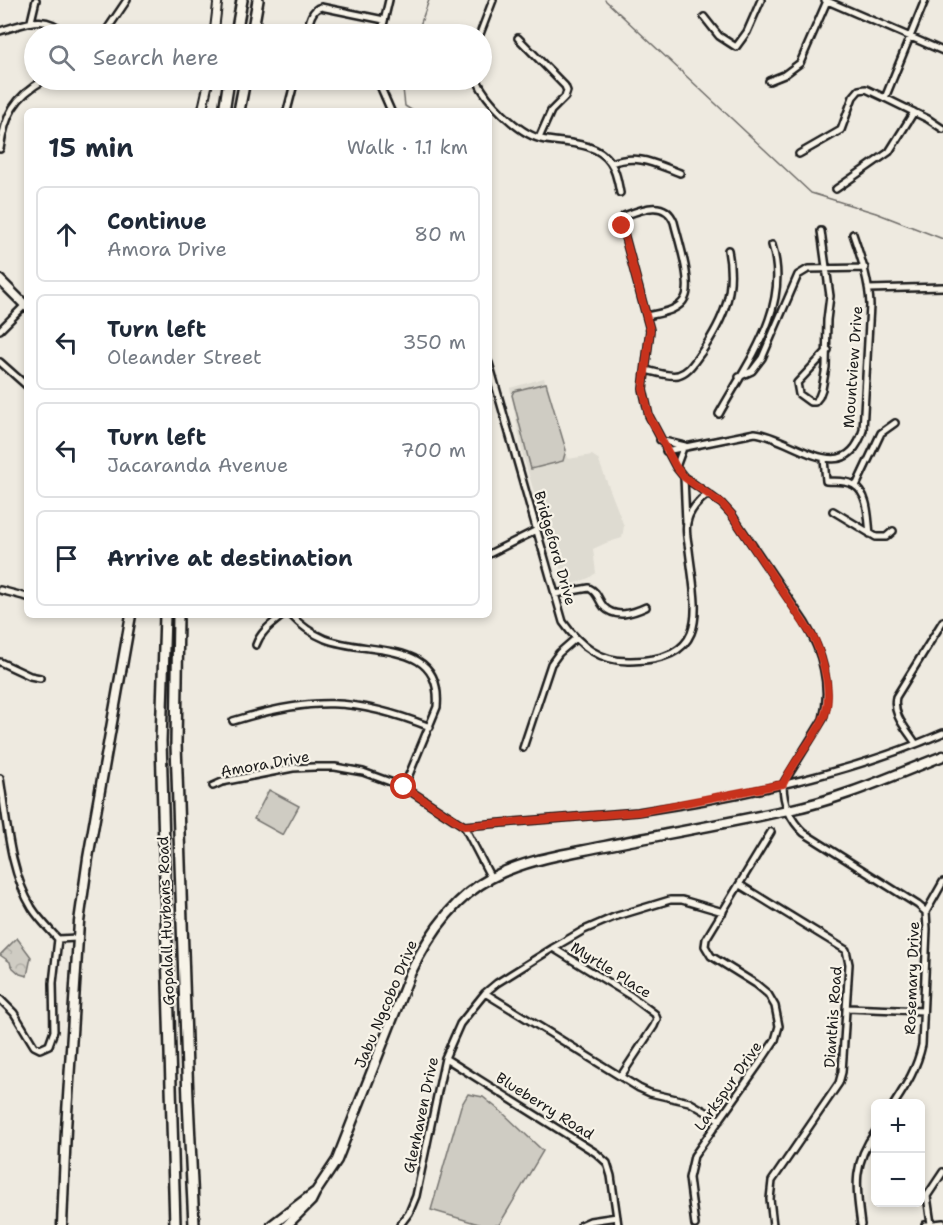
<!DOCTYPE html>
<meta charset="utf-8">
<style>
:root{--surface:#fff;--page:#f6f6f7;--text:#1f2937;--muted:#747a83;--line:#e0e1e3}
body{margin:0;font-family:"Shantell Sans",sans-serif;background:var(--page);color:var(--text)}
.controls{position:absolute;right:18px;bottom:18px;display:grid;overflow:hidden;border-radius:9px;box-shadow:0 3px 9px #0003}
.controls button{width:54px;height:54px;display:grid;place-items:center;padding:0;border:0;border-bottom:2px solid var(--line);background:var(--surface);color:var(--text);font:30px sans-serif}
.stop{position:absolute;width:18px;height:18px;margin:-14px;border:4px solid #c8321e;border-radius:50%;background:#fff}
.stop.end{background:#c8321e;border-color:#fff;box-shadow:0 2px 6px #0008}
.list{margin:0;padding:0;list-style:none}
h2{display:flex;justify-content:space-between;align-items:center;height:78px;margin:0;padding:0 24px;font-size:26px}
h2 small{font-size:20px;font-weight:400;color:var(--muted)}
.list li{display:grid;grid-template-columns:39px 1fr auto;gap:18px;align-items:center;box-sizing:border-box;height:96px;margin:0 12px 12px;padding:0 12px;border:2px solid var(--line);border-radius:9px}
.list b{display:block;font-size:22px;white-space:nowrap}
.list p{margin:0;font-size:20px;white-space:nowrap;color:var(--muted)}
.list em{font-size:20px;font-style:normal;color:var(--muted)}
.icon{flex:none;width:33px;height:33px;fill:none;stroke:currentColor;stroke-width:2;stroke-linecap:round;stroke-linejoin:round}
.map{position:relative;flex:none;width:943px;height:1225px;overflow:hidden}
.search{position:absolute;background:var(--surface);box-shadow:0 3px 9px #0003;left:24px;top:24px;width:468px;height:66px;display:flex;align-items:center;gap:15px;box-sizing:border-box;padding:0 21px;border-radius:33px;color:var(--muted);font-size:22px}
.panel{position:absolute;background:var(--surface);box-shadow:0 3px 9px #0003;left:24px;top:108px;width:468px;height:510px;border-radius:9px}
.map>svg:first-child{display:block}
</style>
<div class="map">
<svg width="943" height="1225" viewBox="0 0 943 1225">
<defs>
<pattern id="forest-crowns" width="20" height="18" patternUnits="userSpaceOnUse" patternTransform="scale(1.5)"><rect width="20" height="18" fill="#cfccc3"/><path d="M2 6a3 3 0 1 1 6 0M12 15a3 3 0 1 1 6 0" fill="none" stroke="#b1afa7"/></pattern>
</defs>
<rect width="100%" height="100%" fill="#eeeae0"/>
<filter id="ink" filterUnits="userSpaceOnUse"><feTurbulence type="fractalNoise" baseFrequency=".0167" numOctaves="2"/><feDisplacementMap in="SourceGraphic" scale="12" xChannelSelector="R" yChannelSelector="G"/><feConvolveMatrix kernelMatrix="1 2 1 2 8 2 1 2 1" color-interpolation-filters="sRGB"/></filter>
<g filter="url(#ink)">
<path fill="#dedbd1" d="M544,378l24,81 24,-4 6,4 26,67 -2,12 -16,5 -13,6 3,24 -7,5 -22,9 -27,-76 -17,-55 -13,-68z"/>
<path fill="url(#forest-crowns)" stroke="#767470" stroke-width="1.5" d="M17,938l14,19 -4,19 -7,-2 -9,-8 -1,-4 -10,-7z"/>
<path fill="#cfccc3" stroke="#767470" stroke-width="1.5" d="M546,383l20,67 -3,11 -32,8 -19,-74 2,-4z
M269,790l30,16 -16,29 -29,-16z
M468,1094l15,3 21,17 39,37 -44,74h-17l-51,-15 30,-104z"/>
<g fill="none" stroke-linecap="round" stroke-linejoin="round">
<path stroke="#6f6d69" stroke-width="1.5" d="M605,0l206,193 65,20 67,26
M417,34l12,-34
M402,80l3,26 8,5"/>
<g stroke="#1c1c1c" stroke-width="10">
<path id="minor" d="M825,0l118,51
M925,0l-40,98 43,21 15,10
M704,17l15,19 17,11 11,-15 14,-32
M31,21l5,-21
M0,31c26,-7 43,-19 67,3
M104,34l23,-34
M307,34c2,-10 3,-24 14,-27l63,13
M381,34l8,-34
M480,34l13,-34
M518,38l47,48 2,5 -2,6 -14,14 -12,27
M379,80l2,8 10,23
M477,80c9,21 41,53 64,59 23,5 53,1 69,23 6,8 8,20 10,31
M769,81l15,-6 16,-12 27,-62
M287,111l8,-31
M0,149c5,-34 14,-52 44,-69
M799,154l42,-24 12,-33 6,-7 7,-1 19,9
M611,163c28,-9 42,0 69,10
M836,189l53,-37 25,-40
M821,231l9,65 -3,24 -1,47 -4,22 -3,8 -4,5h-5l-11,-8 -2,-11 31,-33
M869,289l74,-2
M647,316c13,-3 32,-5 38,-18 8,-15 -7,-59 -11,-76 -9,-23 -32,-13 -50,-6l-2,10 28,104 -7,59 6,27 27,51 8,10 38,27 10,11 73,108c17,28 27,63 18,96l-40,65c0,19 7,36 21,49l114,72 8,7 1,17 -5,116c-5,23 -15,39 -28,59
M0,330l25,-25
M0,362l27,24
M489,363l74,259c17,24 37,40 68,39 81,-1 65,-52 58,-111 -1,-8 -4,-19 -2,-27 2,-12 12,-23 21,-29
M646,370c9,2 22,7 32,5 11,-3 16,-13 23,-22 23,-34 35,-61 27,-103
M739,377l13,-6 10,-13 36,-83 10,-6 57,-1
M719,414c28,-51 73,-107 53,-169
M660,440l25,6
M666,451l89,-18c37,4 90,58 108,-3l7,-125c-1,-25 -9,-47 -17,-71
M824,459l2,22c9,1 20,-1 28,4 15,9 14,34 16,49
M676,467l7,-19
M684,477l2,45
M856,486l25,-53 14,-10
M833,511l43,26h10l7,-6
M489,554l48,-24
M0,590l27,7
M555,594l34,-6c9,4 9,12 15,19 12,12 29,6 42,0
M291,615c10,11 20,18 34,24 44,17 118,-1 112,68l-33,80
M256,645c5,-14 16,-21 27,-30
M0,662l30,14 10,2
M233,721c77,-24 122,-24 197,6
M916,744c-9,-15 -24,-28 -20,-47l47,-76
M523,748l28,-84 8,-11 16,-14
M0,778c7,43 9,92 32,130 7,11 17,21 26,31
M213,786l9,-4 71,-14 21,-1h21l28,5 41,15 60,39 27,52
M464,826l174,-14c102,-15 211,-38 305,-79
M740,885l106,65 3,14 -7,108 -3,11 -67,98 -2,18 3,26
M926,912l17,-30
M58,939l19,-1
M553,948l78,48 24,18 2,5 -3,7 -33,50
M485,993l154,95 11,5 39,9 31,18
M0,999l14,14 20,33 6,3 9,-4 5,-14 -1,-48 5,-44
M847,1008l76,3
M445,1058l151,95 11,10 4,13 7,49
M931,1224l-4,-28 16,-24
M400,1225l9,-12 7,-17 29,-138 15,-34 25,-31 12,-10 56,-35 31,-18 30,-13 56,-17h12l41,12
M581,1225l9,-4 27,-4
M695,1225l-6,-47 5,-22 65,-92 16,-24 4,-14 -4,-20 -7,-12 -12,-10 -45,-28 -6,-10 1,-7 65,-107
M861,1225c-5,-38 -9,-61 15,-94
M925,1225l18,-2"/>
</g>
<g stroke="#1c1c1c" stroke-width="11">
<path id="tertiary" d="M214,34l4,-34
M202,111l7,-31"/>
</g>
<g stroke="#1c1c1c" stroke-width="13">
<path id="secondary" d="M0,280l27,27
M62,1225l4,-96 13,-207 9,-64 43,-243
M272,1225l42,-32
M287,1225l24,-24 4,-8 22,-33 73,-186c18,-38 43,-76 81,-96 35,-19 76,-24 114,-32 61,-12 122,-23 183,-36 54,-11 104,-34 155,-54"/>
</g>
<g stroke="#1c1c1c" stroke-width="14">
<path id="primary" d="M236,34l6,-34
M252,34l6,-34
M224,111l5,-31
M239,111l6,-31
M165,615l-4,126 14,484
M178,615l-2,129 12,356 6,125"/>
</g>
<use href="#minor" stroke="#f7f3e8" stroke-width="5"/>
<use href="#tertiary" stroke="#f7f3e8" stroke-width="7"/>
<use href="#secondary" stroke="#f7f3e8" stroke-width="8"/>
<use href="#primary" stroke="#f7f3e8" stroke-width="9"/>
</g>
</g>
<g fill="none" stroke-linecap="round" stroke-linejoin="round" filter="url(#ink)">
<path stroke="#c8321e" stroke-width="8" d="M404,787l60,39 174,-14 145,-28c10,-22 28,-41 39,-63 13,-23 2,-58 -7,-81l-83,-125 -10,-11 -38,-27 -8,-10 -27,-51 -6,-27 7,-59 -28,-104"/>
</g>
<g text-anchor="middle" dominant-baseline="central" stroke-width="4.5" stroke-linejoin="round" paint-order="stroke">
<g font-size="15" fill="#1c1c1c" stroke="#f7f3e8">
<text transform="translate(853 367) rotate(-86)">Mountview Drive</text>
<text transform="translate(555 548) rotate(74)">Bridgeford Drive</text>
<text transform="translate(265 764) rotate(-10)">Amora Drive</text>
<text transform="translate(166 921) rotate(-92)">Gopalall Hurbans Road</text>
<text transform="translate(611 970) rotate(32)">Myrtle Place</text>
<text transform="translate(912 978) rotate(-88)">Rosemary Drive</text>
<text transform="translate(386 1004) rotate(-67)">Jabu Ngcobo Drive</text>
<text transform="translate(833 1017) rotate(-86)">Dianthis Road</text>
<text transform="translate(728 1086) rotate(-55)">Larkspur Drive</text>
<text transform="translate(545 1106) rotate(32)">Blueberry Road</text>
<text transform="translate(421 1115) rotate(-78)">Glenhaven Drive</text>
</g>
</g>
</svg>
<div class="controls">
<button>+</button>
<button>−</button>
</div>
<div class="stop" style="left:404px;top:787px"></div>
<div class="stop end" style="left:622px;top:226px"></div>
<div class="search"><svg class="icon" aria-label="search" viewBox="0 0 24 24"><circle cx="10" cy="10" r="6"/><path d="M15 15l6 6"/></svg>Search here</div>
<section class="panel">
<h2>15 min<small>Walk · 1.1 km</small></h2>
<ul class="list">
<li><svg class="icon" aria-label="ahead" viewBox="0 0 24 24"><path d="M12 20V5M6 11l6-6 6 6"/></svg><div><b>Continue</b><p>Amora Drive</p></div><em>80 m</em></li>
<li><svg class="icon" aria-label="left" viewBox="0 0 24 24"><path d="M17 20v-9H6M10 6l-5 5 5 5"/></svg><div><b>Turn left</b><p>Oleander Street</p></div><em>350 m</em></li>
<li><svg class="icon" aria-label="left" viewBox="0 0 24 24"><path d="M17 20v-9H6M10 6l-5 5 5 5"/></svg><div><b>Turn left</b><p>Jacaranda Avenue</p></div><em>700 m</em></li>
<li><svg class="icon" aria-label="arrive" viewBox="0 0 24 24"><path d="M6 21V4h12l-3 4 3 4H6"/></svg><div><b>Arrive at destination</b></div></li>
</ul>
</section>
</div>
